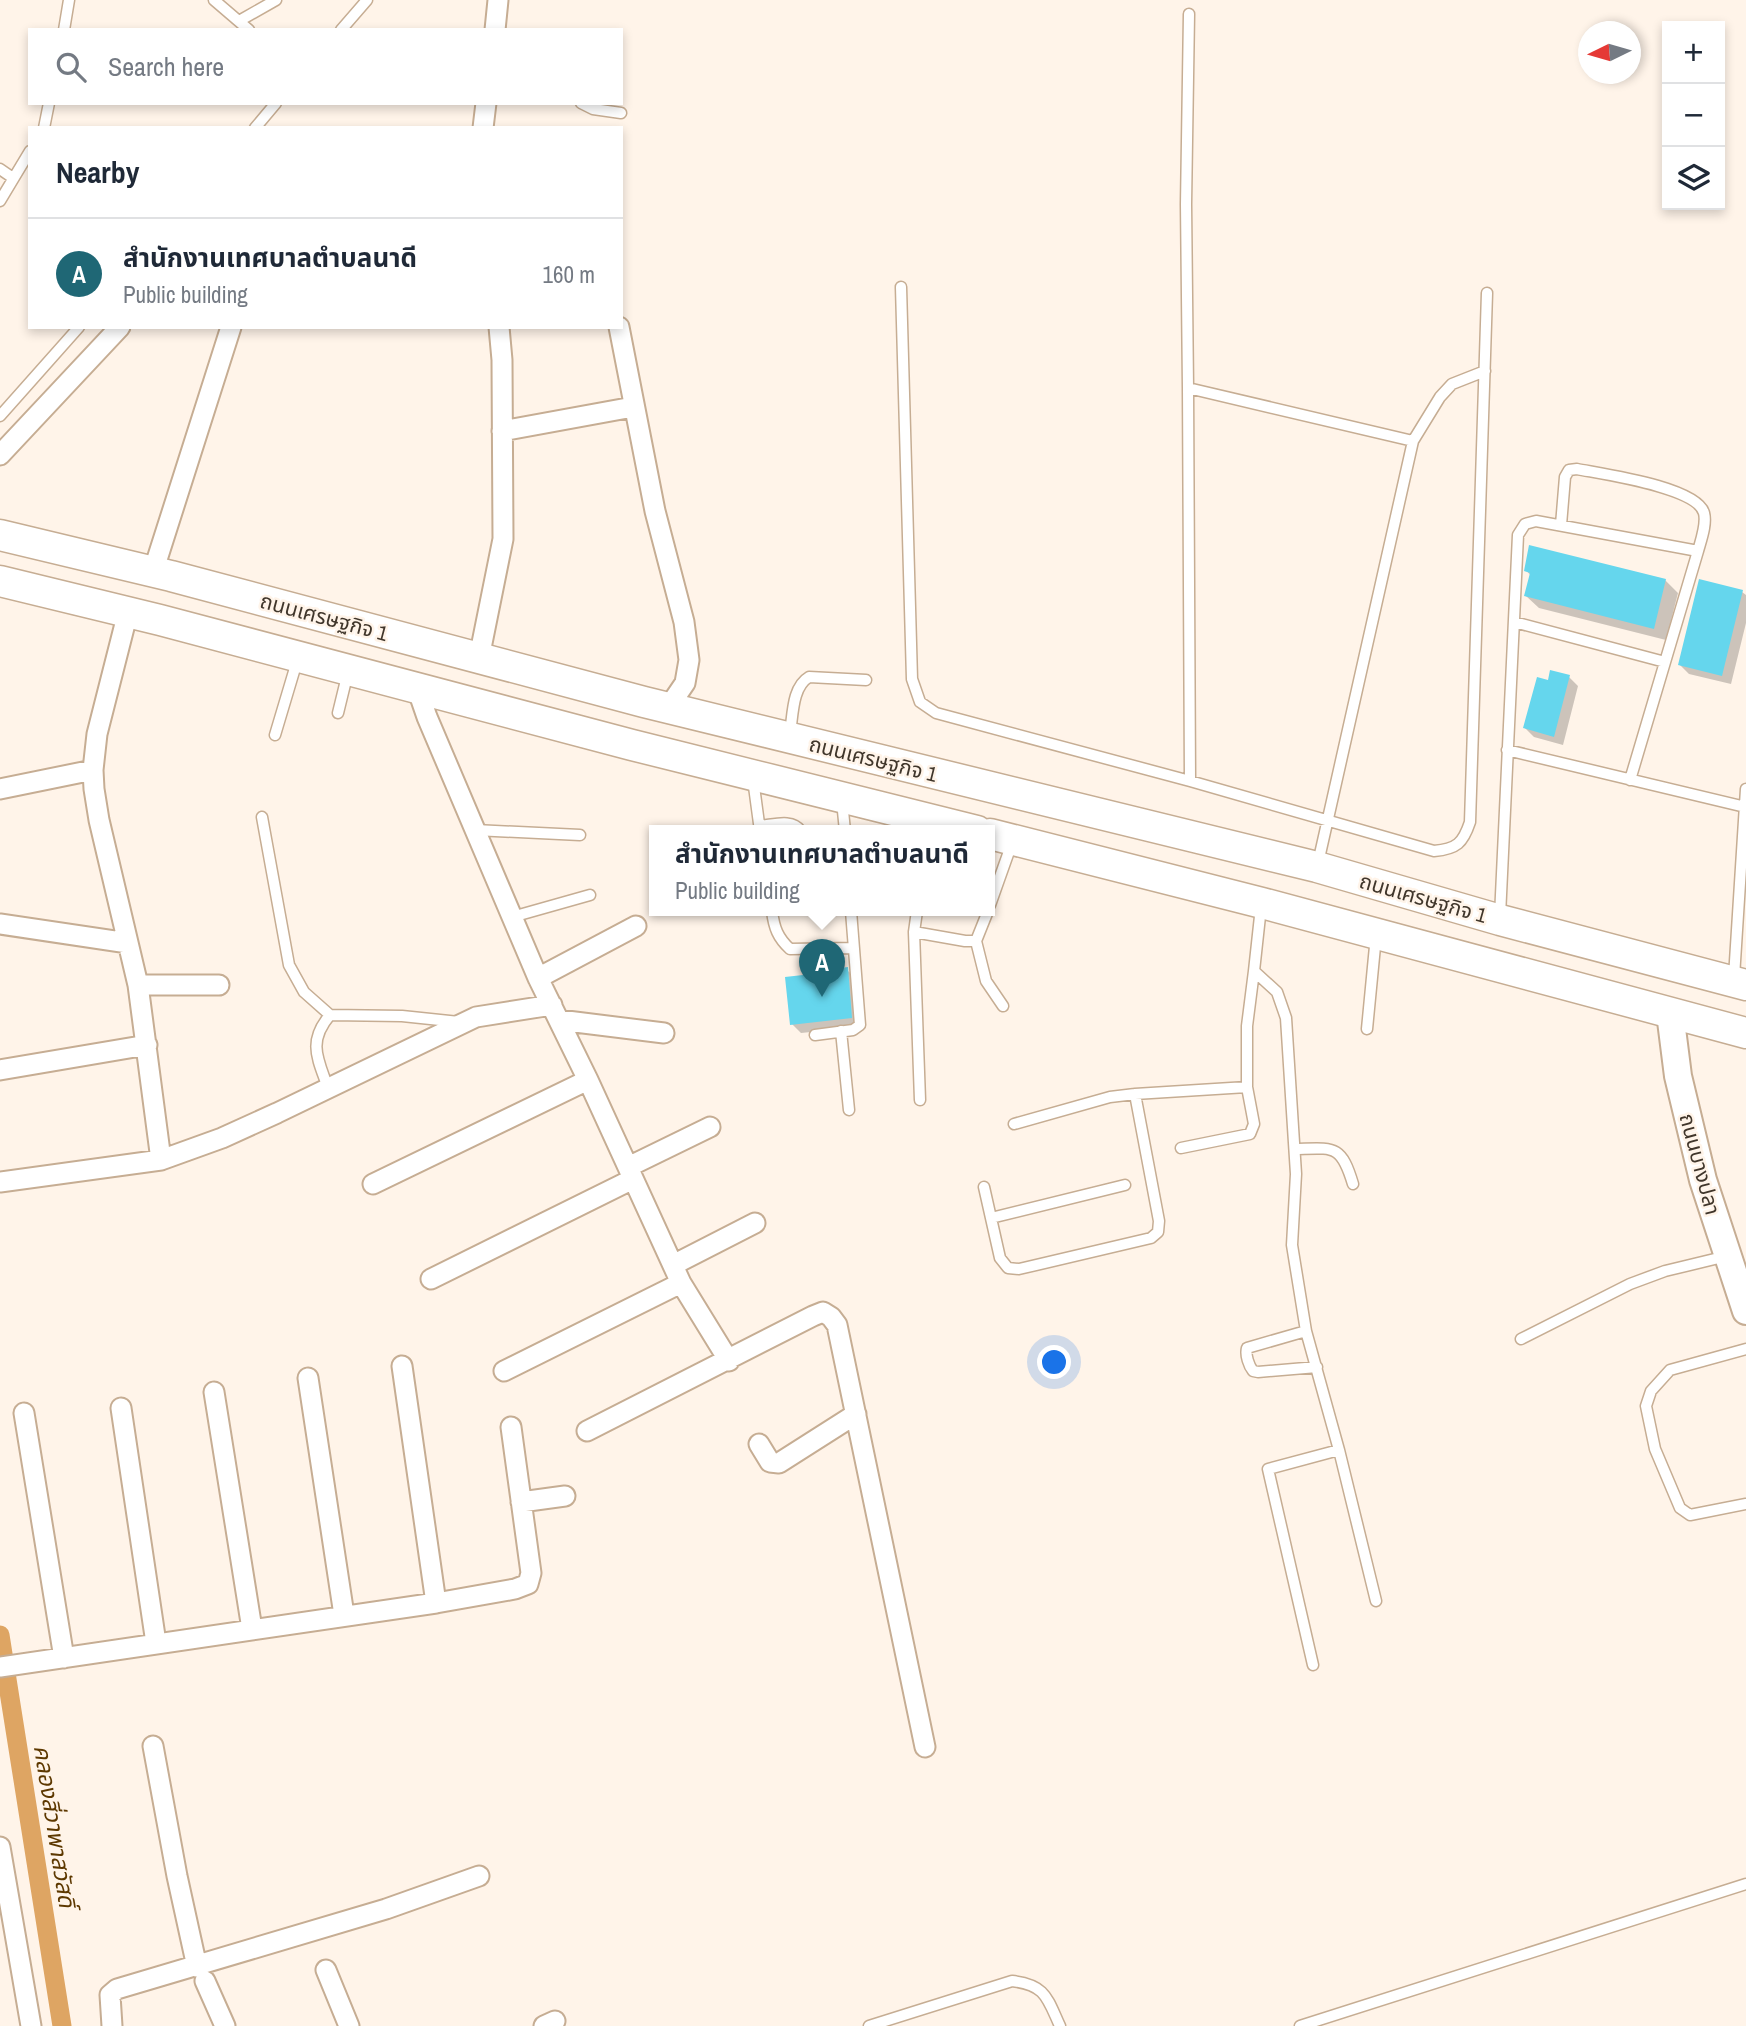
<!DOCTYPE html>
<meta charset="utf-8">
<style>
:root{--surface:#fff;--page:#f2f2f3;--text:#1f2937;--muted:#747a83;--line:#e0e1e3;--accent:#1f6775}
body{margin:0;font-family:"Archivo Narrow","Noto Sans Thai",sans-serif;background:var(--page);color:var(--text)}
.controls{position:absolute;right:21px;top:21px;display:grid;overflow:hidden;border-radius:0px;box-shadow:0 4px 10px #0003}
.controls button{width:63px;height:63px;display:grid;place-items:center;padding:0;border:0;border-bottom:2px solid var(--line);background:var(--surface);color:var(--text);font:35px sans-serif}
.compass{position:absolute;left:1578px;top:21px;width:63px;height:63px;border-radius:50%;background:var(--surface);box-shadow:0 4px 10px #0003;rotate:265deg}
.you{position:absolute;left:1055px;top:1363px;width:24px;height:24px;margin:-18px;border:5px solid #fff;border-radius:50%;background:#1a73e8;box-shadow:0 0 0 10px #1a73e833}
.badge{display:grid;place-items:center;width:46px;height:46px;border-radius:50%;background:var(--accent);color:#fff;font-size:23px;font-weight:700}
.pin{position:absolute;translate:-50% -58px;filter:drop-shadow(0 2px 4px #0008)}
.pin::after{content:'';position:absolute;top:37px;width:24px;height:21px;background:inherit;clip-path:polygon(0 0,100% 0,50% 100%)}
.popup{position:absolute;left:649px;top:825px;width:346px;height:91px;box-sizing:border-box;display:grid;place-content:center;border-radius:0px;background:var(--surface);filter:drop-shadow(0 2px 5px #0005);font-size:23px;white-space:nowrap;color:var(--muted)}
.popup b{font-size:26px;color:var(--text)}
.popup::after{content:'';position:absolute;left:50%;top:100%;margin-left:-14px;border:14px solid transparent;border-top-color:var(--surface)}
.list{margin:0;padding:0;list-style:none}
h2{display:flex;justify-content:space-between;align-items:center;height:91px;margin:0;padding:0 28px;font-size:30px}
h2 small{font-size:23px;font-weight:400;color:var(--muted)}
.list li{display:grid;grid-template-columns:46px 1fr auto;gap:21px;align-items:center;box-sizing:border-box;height:112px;padding:0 28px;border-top:2px solid var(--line)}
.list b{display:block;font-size:26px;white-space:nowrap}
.list p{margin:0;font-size:23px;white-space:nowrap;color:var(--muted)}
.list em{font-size:23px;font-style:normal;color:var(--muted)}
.icon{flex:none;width:38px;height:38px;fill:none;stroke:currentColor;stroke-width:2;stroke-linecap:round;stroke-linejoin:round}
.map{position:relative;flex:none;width:1746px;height:2026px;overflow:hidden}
.search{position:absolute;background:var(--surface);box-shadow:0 4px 10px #0003;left:28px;top:28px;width:595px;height:77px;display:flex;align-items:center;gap:18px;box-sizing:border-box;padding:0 24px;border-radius:0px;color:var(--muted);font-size:26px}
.panel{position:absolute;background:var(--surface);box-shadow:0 4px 10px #0003;left:28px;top:126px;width:595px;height:203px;border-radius:0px}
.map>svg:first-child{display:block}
</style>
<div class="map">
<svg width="1746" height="2026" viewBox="0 0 1746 2026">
<rect width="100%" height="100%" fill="#fff4e9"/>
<path fill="#0003" d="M1526,570l139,10 13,13 -12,47 -127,-32 -13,-12 5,-20z
M1742,592l4,3v28l-15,61 -42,-10 -9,-9z
M1569,677l9,9 -15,59 -29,-8 -9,-9 24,-46z
M832,959l25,19 3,49 -59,6 -9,-9 21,-48z"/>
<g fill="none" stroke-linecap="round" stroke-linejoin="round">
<path stroke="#dea563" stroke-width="19" d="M0,1635l62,391"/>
</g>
<path fill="#65d6ed" d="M1529,545l137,34 -12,50 -130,-33 6,-23 -6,-2z
M1699,579l44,11 -21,86 -44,-11z
M1550,670l20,5 -16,62 -31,-9 14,-51 11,3z
M832,957l1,12 15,-2 4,51 -62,7 -5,-48 27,-3 -2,-14z"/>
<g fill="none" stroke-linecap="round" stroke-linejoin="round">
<g stroke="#c6ad93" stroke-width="13">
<path id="lane" d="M214,0l35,30
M239,21l37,-21
M64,30l5,-30
M341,30l26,-30
M581,103l12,6 28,4
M44,128l5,-25
M255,128l21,-25
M0,169l13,9
M0,201l30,-50
M901,287l11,392 8,23 16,11 254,68 244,70c23,-2 29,-8 36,-29l17,-529
M1188,388l-2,-184 3,-190
M0,416l79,-89
M1413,441l27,-44 12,-13 33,-13
M1561,525l4,-48 4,-7 8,-1c25,5 120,18 127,44 3,11 -3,27 -6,38l-68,229
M1514,622l151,40
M338,713l10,-41
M790,733c3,-18 2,-46 19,-56l57,3
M275,735l23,-77
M1507,750l238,57
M753,779l7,52
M1190,781l-2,-393 225,53 -95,422
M842,801l3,30
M262,817l27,148 15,27 26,23
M760,826c13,-1 32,-8 41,5
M475,830l105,5
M990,905l22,-62
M1261,907l-7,64 23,21 9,26 10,156 -4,71 14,86 33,119 37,151
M772,911c2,17 6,27 18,38l64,-1
M917,911l-3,21 51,9h11
M988,911l-12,30 10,40 17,25
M1500,916l18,-381 7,-11 11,-3 162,30
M512,917l78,-22
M914,932l6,168
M1734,977l12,-188
M1367,1029l9,-93
M841,1031l8,79
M815,1035l38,-5 7,-5 -9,-114
M328,1088c-10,-29 -21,-46 2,-73l72,1 57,6
M1014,1124l96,-27 25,-3
M1181,1148l69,-14 4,-10 -7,-37
M1295,1149c39,-1 46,-5 58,35
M984,1187l16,71 8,10 11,1 132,-31 7,-6 1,-11 -24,-127 112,-7v-61l7,-55
M991,1218l134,-33
M1306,1331l-59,17c-2,7 2,18 6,23l5,1 59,-5
M1521,1339l109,-55 35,-13 62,-15
M1746,1349l-76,21 -19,21 -5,15 9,43 25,59 10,7 56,-11
M1313,1665l-45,-196 71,-19
M869,2026l143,-45c34,4 35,17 48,45
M1300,2026l446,-142"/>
</g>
<g stroke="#c6ad93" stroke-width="23">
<path id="street" d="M495,30l3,-30
M483,128l3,-25
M619,327l36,184 29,111 5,38 -4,23 -17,25
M502,431l131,-24
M0,455l120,-128
M153,572l78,-245
M128,612l-31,122 -4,36 1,19 5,31 39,165 23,175
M479,658l24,-119 -1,-179 -3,-33
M417,688l10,29 111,261 50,102 93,203 48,78
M0,789l93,-19
M0,924l128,19
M538,978l98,-52
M138,985h81
M559,1020l105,13
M0,1070l147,-25
M628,1167l82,-40
M0,1182l161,-22 61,-22 55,-25 199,-96 76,-12
M373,1184l215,-104
M673,1265l82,-42
M431,1279l202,-100
M402,1366l34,237
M504,1371l177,-88
M308,1378l36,237
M214,1392l38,237
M121,1408l35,235
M24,1413l40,245
M587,1431l226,-115 10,-4 8,5 6,8 88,422
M759,1444l11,18 9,1 77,-49
M521,1502l44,-6
M0,1667l436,-64 79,-14 13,-5 3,-11 -20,-146
M153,1746l24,130 20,91
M0,1847l31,179
M326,1970l23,56
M205,1981l20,45
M112,2026l-2,-31 7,-6 269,-80 93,-33
M544,2026l11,-5"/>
</g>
<g stroke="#c6ad93" stroke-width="30">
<path id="secondary" d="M1670,1013l8,63 25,104 43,131"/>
</g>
<g stroke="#c6ad93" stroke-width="33">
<path id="primary" d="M0,535l171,41 473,126 673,165 183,53 246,65
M0,581l160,39 472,125 345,86
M990,834l272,69 484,130"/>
</g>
<use href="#lane" stroke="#fff" stroke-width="10"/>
<use href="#street" stroke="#fff" stroke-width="19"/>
<use href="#secondary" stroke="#fff" stroke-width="26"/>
<use href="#primary" stroke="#fff" stroke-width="30"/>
</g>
<g text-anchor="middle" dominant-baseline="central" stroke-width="5" stroke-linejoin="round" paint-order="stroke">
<g font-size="21" fill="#40362b" stroke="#fff4e9">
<text transform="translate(324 617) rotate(15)">ถนนเศรษฐกิจ 1</text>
<text transform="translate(873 759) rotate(14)">ถนนเศรษฐกิจ 1</text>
<text transform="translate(1423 898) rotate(16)">ถนนเศรษฐกิจ 1</text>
<text transform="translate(1700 1164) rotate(75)">ถนนบางปลา</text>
</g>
<g font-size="23" font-style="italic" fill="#5d3800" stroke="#fff4e9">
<text transform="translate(55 1826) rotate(81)">คลองสี่วาพาสวัสดิ์</text>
</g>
</g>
</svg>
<div class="controls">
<button>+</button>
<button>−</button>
<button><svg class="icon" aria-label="layers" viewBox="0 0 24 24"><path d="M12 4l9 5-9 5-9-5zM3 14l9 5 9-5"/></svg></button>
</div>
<svg class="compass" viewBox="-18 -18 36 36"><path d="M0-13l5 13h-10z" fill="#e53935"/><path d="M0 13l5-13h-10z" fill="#747a83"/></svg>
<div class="you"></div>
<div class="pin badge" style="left:822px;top:997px">A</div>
<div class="popup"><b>สำนักงานเทศบาลตำบลนาดี</b>Public building</div>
<div class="search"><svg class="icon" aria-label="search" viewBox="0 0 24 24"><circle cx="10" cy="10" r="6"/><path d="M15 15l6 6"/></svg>Search here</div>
<section class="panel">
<h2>Nearby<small></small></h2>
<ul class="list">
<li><span class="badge">A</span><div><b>สำนักงานเทศบาลตำบลนาดี</b><p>Public building</p></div><em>160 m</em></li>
</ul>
</section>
</div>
